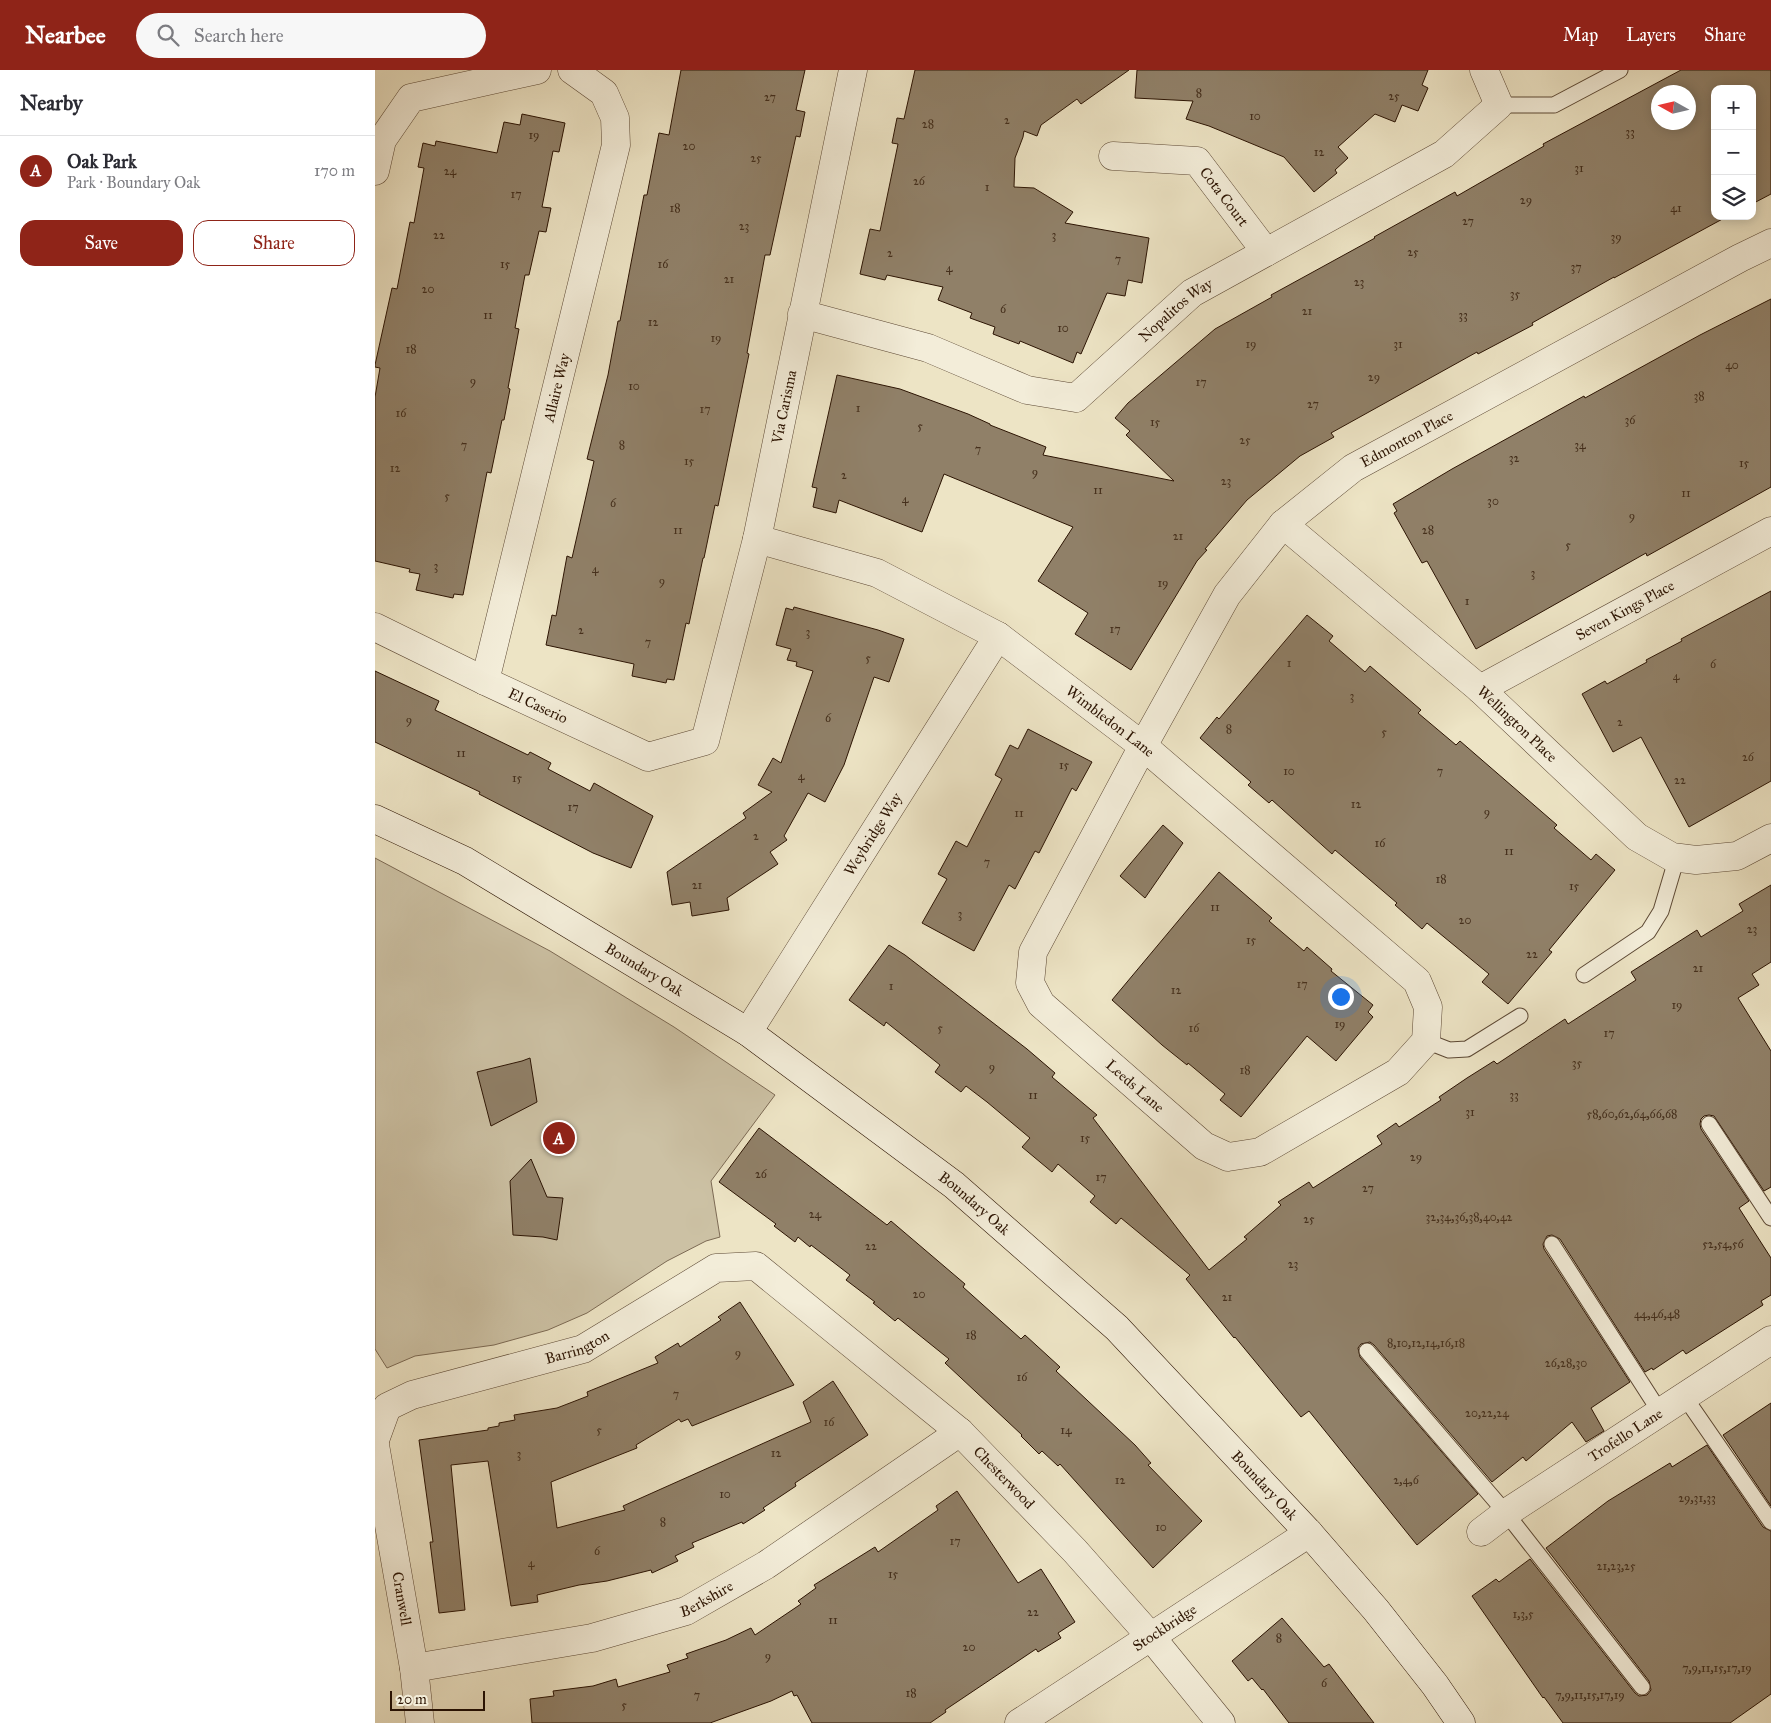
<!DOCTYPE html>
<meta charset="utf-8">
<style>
:root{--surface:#fff;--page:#f7f7f7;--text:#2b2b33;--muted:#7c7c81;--line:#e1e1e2;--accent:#8f2418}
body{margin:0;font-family:"IM FELL Great Primer",serif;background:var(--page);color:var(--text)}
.controls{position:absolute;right:15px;top:15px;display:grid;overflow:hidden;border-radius:10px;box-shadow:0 2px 12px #0003}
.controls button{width:45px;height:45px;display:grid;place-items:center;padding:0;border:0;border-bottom:1px solid var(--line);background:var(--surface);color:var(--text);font:25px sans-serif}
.compass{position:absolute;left:1276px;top:15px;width:45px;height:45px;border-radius:50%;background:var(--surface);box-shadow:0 2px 12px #0003;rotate:278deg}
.scale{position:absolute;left:15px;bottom:12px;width:95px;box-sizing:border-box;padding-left:5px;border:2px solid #2c1403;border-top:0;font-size:14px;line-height:18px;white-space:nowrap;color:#2c1403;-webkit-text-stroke:4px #f3edd9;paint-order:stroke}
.you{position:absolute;left:965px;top:926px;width:18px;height:18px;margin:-12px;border:4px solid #fff;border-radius:50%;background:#1a73e8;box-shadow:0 0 0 8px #1a73e833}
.badge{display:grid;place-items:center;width:32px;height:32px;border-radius:50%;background:var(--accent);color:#fff;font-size:16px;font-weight:700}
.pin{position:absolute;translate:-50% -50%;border:2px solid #fff;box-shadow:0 1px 5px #0006}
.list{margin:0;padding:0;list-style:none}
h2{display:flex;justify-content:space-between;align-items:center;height:65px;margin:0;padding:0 20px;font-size:21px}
h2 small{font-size:16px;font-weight:400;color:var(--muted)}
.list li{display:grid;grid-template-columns:32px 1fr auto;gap:15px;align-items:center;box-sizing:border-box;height:70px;padding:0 20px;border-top:1px solid var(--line)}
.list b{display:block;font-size:19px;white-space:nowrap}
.list p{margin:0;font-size:16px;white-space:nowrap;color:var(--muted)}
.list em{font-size:16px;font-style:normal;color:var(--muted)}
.actions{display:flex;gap:10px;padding:15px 20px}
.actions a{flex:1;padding:11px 0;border:1px solid var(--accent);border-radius:15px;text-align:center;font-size:18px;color:var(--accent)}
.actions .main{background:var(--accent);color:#fff}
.icon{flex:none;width:28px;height:28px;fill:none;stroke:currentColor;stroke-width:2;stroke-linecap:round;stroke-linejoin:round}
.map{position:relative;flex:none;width:1396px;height:1653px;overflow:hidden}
header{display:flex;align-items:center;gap:30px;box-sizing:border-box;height:70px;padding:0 25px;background:var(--accent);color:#fff}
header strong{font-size:24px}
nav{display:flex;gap:28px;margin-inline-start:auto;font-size:18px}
.search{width:350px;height:45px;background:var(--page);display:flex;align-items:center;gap:12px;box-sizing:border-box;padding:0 18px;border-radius:28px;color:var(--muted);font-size:19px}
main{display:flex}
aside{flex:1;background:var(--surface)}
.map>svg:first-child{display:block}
</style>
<header>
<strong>Nearbee</strong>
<div class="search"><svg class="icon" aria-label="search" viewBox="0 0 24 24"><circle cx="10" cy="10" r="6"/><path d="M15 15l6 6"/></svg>Search here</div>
<nav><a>Map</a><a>Layers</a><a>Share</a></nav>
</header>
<main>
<aside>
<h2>Nearby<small></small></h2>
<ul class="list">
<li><span class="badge">A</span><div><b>Oak Park</b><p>Park · Boundary Oak</p></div><em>170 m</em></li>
</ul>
<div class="actions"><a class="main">Save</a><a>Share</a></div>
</aside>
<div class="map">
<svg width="1396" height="1653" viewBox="0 0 1396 1653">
<rect width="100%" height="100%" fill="#ede4c5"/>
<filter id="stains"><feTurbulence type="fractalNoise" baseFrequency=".004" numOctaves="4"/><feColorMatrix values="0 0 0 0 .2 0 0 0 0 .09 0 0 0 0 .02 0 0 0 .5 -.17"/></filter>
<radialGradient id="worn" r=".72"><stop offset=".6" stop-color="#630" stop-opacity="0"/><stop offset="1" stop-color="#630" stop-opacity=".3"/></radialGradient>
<path fill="#ccc1a4" stroke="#7c6a54" d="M0,788l175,93 124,76 101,68 -64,86 9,56 -14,4 -39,20 -80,52 -39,17 -54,15 -79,11 -28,12 -12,-19z"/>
<path fill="#908068" stroke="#2c1403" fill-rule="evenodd" d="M306,0h124l-9,40 9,2 -5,25 -4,-1 -26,119h-5l-18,98 2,1 -31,152 -3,-1 -11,53h-1l-14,66 -3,-1 -12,57 -7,-1 -1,4 -34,-7 2,-12 -88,-19 6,-30 4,1 11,-60 5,2 22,-97 -7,-2 21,-84 10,-54h2l24,-126h3l12,-62 10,2z
M540,0h214l-48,34 -4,-5 -36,26 -4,11 -13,-5 -1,6 -8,21 -1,29 20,1 39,24 -8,11 84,15 -7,45 -14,-3 -3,16 -18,-3 -26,61 -4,-2 -4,11 -53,-22 -1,3 -26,-10 2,-7 -25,-9 2,-5 -34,-13 5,-13 -56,-12 -2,5 -25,-6 10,-45 10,2 18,-87 -6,-1 5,-25 7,1z
M762,0h291l-6,15 6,3 -10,23 -16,-6 -7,17 -20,-8 -37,33 10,11 -13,12 2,3 -23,19 -30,-35 -75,-31 -23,-7 7,-18 -58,-3z
M1306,0h90v124l-19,10v-115h-37v127h13l-114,62v-1l-82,46 1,2 -55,29 -1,-2 -146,81 3,4 -34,19 -53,44 -42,49 2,1 -10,11 -66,109 -56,-36 13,-21 -50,-32 35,-54 -129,-53 -22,58 -83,-32 -3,13 -23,-6 4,-19 -5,-1 25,-112 63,14 68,25 22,10v1l56,22 -3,8 131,26 -48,-46 4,-4 -15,-13 13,-15 87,-74 57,-32 -1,-2 104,-57 -1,-1 81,-45 2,4 87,-50 -1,-2zM1284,22h30v30h-30z
M147,44l43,9 -6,29 -6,-1 -11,56 9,1 -5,24 -7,-1 -10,44h-4l-10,53 4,1 -11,59 2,1 -6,31h-2l-11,53 -4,-1 -24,123 -9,-1 -1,4 -37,-8 4,-16 -11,-2 1,-3 -35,-8v-164l5,-29 -5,-1v-2l17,-77 5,1 13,-67 4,1 10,-55 -6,-1 5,-24 12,3 1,-5 61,12 7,-31 16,3z
M1396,229v188l-124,69 -1,-3 -170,96 -49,-88 -5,2 -28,-50 3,-2 -4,-7 59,-35 132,-73 1,2 115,-63z
M1396,521v190l-82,46 -48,-90 -28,15 -31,-58 23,-13 2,3 40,-22 -1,-2 36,-19 -1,-2z
M419,537l84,23 26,9 -15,43 -15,-5 -30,88 -19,37 -17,-9 -24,43 3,4 -17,12 8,12 -51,34 2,12 -37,6 -2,-14 -18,3 -5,-33 79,-54 -3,-5 29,-21 -14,-7 15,-27 8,5 32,-92 -17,-5 1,-4 -10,-2 4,-11 -15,-4 10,-37 7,2z
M932,545l26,21 -4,5 36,31 5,-6 51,44 -3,3 38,32 4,-4 97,84 -3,3 37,32 5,-6 19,16 -66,80 3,2 -44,52 -26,-22 7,-8 -62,-51 -5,6 -27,-24 2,-2 -62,-53 -3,4 -60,-54 -3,3 -21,-18 3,-3 -51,-44 17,-21 2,2z
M0,601l64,30 -4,9 93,45 2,-3 21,11 -3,6 42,22 4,-8 59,33 -22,52 -38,-15 -114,-59 1,-2 -105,-50z
M653,659l64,33 -16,29 -4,-3 -33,65 -4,-2 -20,38 -6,-4 -35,66 -52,-28 25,-44 -9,-5 18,-33 11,6 35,-68 -7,-4 15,-30 8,4z
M788,755l20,18 -38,55 -25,-22z
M844,802l53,46 -3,3 35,30 3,-4 25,22 -1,2 42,34 -5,7 5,5 -37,44 -29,-25 -66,81 -21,-17 5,-6 -37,-31 -1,2 -25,-20 -50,-45z
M1396,815v77l-19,12 7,11 -21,13 33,53v136l-7,4 -50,-75 -5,-1 -5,1 -3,3 -1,5 1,5 48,72 -10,7 32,50v37l-10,6 2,4 -77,49 -3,-4 -30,20 -1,-2 -7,4 -85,-133 -8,-4 -5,1 -4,8 1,5 86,133 -39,26 13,23 -18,11 -14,-20 -46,39 -3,-4 -31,25 -118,-137 -4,-3 -9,2 -3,4 2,9 118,137 -61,51 -108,-134 -8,6 -66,-80 -1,1 -48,-59 4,-4 -69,-57 -5,6 -26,-22 5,-6 -37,-32 -6,8 -30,-25 8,-9 -43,-36 -21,-16 -5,6 -26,-20 5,-7 -54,-43 -2,4 -35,-26 40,-55 16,10 122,94 28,24 -3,4 45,38 -4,3 116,152 38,-31 -3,-2 37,-32 -3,-3 31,-20 4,6 69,-44 -5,-8 19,-13 3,4 42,-27 -2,-3 28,-19 27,-17 3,3 68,-45 3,5 68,-44 -5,-8 66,-42 4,7 42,-26 -4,-7z
M155,988l7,44 -46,24 -14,-54 45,-11z
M384,1058l128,97 4,-4 74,63 -2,3 58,52 4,-4 35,32 -4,4 79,74 16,18 -3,2 54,56 -49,47 -93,-104 -2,2 -16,-15 -3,3 -18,-18 1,-1 -77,-72 4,-4 -51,-41 -3,3 -22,-18 2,-1 -29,-22 4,-5 -39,-30 -1,2 -12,-10 -3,5 -21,-16 2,-2 -57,-42z
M156,1089l16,38 16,1 -6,42 -14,-3 -30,-2 -3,-54z
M365,1232l54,83 -102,41 -4,-7 -7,3 -2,-3 -43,26 1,3 -86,34 6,46 68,-18 -2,-4 188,-84 -8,-20 30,-21 35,54 -73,48 1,3 -33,22 2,2 -22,14 -1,-2 -50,21 2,4 -19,9 3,5 -26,12 -1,-3 -44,11 -28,4 -42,10 1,7 -27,4 -23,-145 -37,4 14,145 -26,3 -9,-71h3l-14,-102 69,-10v-2l11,-2v-3l16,-3 -1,-5 43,-7 31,-12 -1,-4 71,-29 -3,-6 23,-14 2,4 41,-27 -3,-3z
M1396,1333v103l-48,-71z
M1332,1375l56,82 8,4v163l-41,29h-167l-19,-26 -1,1 -71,-102 24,-17 3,3 31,-23 105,134 4,3 8,-1 4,-5 -2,-9 -103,-133 62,-47 62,-38 2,4z
M582,1421l61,92 23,-14 34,53 -17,11 3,5 -23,14 -2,-3 -91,61 1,2 -16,11h-118l-15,-28 -3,1 -2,-5 -21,10 -61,22h-178l-2,-24 24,-3 -1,-5 40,-5 23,-7 2,8 52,-15 -3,-7 21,-7 -2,-4 40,-14 25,-12 4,7 46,-31 -3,-3 18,-13 -2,-3 61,-38 3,5 60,-42 -2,-4z
M907,1548l42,49 5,-3 45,59h-85l-26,-34 -1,1 -10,-12 -4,3 -16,-20z"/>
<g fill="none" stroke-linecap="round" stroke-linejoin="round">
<g stroke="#5c4834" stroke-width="17">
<path id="lane" d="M1124,35h55l66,-35
M1209,905l64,-43 13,-21 16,-54
M1051,971l23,9 18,-1 53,-33
M1334,1054l62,94
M1177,1174l108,168
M992,1281l139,162 136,174
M1309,1326l87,126"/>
</g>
<g stroke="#5c4834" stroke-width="29">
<g id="street">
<path id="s1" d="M738,86l84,5 69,91"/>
<path d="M0,101l7,-31 29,-42 126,-28"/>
<path id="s2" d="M427,244l126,34 99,42 49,8 116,-105 252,-139 55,-49 -15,-35"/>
<path id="s3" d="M908,454l197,165 157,148 35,20 24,3 41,-4 34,-18"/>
<path id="s4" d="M382,469l120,34 121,63 145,110 274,235 11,26 -2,34 -28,31 -138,80 -32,5 -24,-11 -163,-142 -11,-21 3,-31 110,-206 84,-151 56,-71 70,-56 387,-210 31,-15"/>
<path id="s5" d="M0,557l110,54 163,76 57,-16 52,-202 96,-469"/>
<path id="s6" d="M110,611l131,-536 -1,-27 -11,-25 -32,-23"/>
<path id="s7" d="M1105,619l291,-158"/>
<path id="s8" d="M373,962l250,-396"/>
<path id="s9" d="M0,1370l12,-33 25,-12 171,-46 133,-81 40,-2 204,166 115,119 76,86 70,86"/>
<path id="s10" d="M0,1375l39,223 6,55"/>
<path id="s11" d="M1106,1462l25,-19 265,-173"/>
<path id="s12" d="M39,1598l178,-30 94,-27 80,-46 194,-133"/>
<path id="s13" d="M644,1653l290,-190"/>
</g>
</g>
<g stroke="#2c1403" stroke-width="29">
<g id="secondary">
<path id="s14" d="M0,749l90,42 283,171 206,153 163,143 192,205 67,77 59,75 26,38"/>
</g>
</g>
<use href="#lane" stroke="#f3edd9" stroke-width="15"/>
<use href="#street" stroke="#f3edd9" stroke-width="28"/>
<use href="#secondary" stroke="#f3edd9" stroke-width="28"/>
</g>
<g text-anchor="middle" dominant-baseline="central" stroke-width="5" stroke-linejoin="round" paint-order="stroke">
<g font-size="12" fill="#452f1c">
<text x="824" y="23">8</text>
<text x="1019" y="26">25</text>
<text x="395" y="27">27</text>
<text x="880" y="46">10</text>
<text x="632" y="50">2</text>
<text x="553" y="54">28</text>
<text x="1255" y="62">33</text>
<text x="159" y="65">19</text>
<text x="314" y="76">20</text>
<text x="944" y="82">12</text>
<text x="381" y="88">25</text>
<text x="1204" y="98">31</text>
<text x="75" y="101">24</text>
<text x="544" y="111">26</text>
<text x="612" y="117">1</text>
<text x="141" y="124">17</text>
<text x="1151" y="130">29</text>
<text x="300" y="138">18</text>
<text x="1301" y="138">41</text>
<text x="1093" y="151">27</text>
<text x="369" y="156">23</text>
<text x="64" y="165">22</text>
<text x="679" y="165">3</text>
<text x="1241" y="167">39</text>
<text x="1038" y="182">25</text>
<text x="515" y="183">2</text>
<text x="743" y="189">7</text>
<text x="130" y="194">15</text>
<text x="288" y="194">16</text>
<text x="1201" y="197">37</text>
<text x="574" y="198">4</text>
<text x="354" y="209">21</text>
<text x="984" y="212">23</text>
<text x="53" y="219">20</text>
<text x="1140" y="224">35</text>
<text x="628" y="239">6</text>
<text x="932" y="241">21</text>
<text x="113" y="245">11</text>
<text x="1088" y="245">33</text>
<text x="278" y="252">12</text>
<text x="688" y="258">10</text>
<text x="341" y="268">19</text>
<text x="876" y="274">19</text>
<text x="1023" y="274">31</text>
<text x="36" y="279">18</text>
<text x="1357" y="295">40</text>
<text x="999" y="307">29</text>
<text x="98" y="311">9</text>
<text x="826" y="312">17</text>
<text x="259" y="316">10</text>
<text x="1324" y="326">38</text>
<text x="938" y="334">27</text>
<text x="483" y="338">1</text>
<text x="330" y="339">17</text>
<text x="26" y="343">16</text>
<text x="1255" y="350">36</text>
<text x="780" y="352">15</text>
<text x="545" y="356">5</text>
<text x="870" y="370">25</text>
<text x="89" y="375">7</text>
<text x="247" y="375">8</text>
<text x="1205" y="375">34</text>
<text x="603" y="379">7</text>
<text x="1139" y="388">32</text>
<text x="314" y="391">15</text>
<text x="1369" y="393">15</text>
<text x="20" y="398">12</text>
<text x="660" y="402">9</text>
<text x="469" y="405">2</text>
<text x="851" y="411">23</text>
<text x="723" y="420">11</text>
<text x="1311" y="423">11</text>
<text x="72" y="426">5</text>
<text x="530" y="429">4</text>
<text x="1118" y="431">30</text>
<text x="238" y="433">6</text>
<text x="1257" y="446">9</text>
<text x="303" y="460">11</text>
<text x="1053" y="460">28</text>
<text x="803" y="466">21</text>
<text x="1193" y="475">5</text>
<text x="61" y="496">3</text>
<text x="220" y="499">4</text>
<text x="1158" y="503">3</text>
<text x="287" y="511">9</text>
<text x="788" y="513">19</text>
<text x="1092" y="531">1</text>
<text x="740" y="559">17</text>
<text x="206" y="560">2</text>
<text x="433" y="562">3</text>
<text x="273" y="572">7</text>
<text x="493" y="588">5</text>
<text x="914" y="593">1</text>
<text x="1338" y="594">6</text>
<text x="1301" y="606">4</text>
<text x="977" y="626">3</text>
<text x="453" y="648">6</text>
<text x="34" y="650">9</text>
<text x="1245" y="652">2</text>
<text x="854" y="659">8</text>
<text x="1009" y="662">5</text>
<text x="86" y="683">11</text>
<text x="1373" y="687">26</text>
<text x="689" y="695">15</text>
<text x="914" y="701">10</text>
<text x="1065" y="701">7</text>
<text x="426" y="706">4</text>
<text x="142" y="708">15</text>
<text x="1305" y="710">22</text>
<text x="981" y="734">12</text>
<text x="198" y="737">17</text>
<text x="1112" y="742">9</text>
<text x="644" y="743">11</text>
<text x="381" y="766">2</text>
<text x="1005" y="773">16</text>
<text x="1134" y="781">11</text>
<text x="612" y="792">7</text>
<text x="1066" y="809">18</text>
<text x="322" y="815">21</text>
<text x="1199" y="816">15</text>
<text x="840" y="837">11</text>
<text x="585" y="844">3</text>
<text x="1090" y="850">20</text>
<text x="1377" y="859">23</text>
<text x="876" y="870">15</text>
<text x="1157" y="884">22</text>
<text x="1323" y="898">21</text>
<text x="927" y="914">17</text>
<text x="516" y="916">1</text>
<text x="801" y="920">12</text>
<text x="1302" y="935">19</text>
<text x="965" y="954">19</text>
<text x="565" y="958">5</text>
<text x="819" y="958">16</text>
<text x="1234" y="963">17</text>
<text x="1202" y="993">35</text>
<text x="617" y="997">9</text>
<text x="870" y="1000">18</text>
<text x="658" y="1025">11</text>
<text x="1139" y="1025">33</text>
<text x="1095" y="1042">31</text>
<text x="1257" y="1044">58,60,62,64,66,68</text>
<text x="710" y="1068">15</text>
<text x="1041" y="1087">29</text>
<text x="386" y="1104">26</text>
<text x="726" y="1107">17</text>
<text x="993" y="1118">27</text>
<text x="440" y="1144">24</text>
<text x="1094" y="1147">32,34,36,38,40,42</text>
<text x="934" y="1149">25</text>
<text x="1348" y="1174">52,54,56</text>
<text x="496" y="1176">22</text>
<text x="918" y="1194">23</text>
<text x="544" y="1224">20</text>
<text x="852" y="1227">21</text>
<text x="1282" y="1244">44,46,48</text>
<text x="596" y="1265">18</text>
<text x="1051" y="1273">8,10,12,14,16,18</text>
<text x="363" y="1283">9</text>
<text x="1191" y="1293">26,28,30</text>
<text x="647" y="1307">16</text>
<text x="301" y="1324">7</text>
<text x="1112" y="1343">20,22,24</text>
<text x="454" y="1352">16</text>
<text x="224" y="1360">5</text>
<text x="691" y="1360">14</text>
<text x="401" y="1383">12</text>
<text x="144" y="1384">3</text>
<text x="745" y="1410">12</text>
<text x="1031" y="1410">2,4,6</text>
<text x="350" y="1424">10</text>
<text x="1322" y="1428">29,31,33</text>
<text x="288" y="1452">8</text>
<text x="786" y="1457">10</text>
<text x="580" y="1471">17</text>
<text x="222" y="1481">6</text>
<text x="156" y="1493">4</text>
<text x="1241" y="1496">21,23,25</text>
<text x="518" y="1504">15</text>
<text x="658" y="1542">22</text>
<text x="1148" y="1544">1,3,5</text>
<text x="458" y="1550">11</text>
<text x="904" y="1568">8</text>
<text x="594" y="1577">20</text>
<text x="393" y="1586">9</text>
<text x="1342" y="1598">7,9,11,15,17,19</text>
<text x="949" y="1613">6</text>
<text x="536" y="1623">18</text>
<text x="322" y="1625">7</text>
<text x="1215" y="1625">7,9,11,15,17,19</text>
<text x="249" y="1635">5</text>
</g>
<g font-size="15" fill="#2c1403" stroke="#f3edd9">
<text stroke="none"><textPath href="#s1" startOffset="129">Cota Court</textPath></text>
<text stroke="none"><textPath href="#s2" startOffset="421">Nopalitos Way</textPath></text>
<text stroke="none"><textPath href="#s6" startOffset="302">Allaire Way</textPath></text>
<text stroke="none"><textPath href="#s5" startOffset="705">Via Carisma</textPath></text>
<text stroke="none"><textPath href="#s4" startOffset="2045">Edmonton Place</textPath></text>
<text stroke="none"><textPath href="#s7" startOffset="165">Seven Kings Place</textPath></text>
<text stroke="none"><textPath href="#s5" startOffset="181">El Caserio</textPath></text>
<text stroke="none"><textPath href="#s4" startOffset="402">Wimbledon Lane</textPath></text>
<text stroke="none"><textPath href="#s3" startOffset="308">Wellington Place</textPath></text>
<text stroke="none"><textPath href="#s8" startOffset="234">Weybridge Way</textPath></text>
<text stroke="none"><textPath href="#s14" startOffset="309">Boundary Oak</textPath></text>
<text transform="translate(760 1016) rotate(41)">Leeds Lane</text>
<text stroke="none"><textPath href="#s14" startOffset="714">Boundary Oak</textPath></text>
<text stroke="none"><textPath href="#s9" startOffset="235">Barrington</textPath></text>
<text stroke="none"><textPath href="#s11" startOffset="174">Trofello Lane</textPath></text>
<text stroke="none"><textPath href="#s9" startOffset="762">Chesterwood</textPath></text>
<text stroke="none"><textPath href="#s14" startOffset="1119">Boundary Oak</textPath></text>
<text stroke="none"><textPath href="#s12" startOffset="302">Berkshire</textPath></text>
<text stroke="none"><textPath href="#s10" startOffset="156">Cranwell</textPath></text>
<text stroke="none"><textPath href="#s13" startOffset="174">Stockbridge</textPath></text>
</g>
</g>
<rect width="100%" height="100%" filter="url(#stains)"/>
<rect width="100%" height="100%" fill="url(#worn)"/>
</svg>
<div class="controls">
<button>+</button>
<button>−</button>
<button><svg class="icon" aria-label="layers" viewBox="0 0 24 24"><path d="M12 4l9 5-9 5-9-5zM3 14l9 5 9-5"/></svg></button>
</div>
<svg class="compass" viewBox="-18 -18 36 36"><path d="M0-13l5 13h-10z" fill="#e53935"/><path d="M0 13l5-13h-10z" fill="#7c7c81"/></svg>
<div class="scale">20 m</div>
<div class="you"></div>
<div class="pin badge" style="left:184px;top:1068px">A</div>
</div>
</main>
